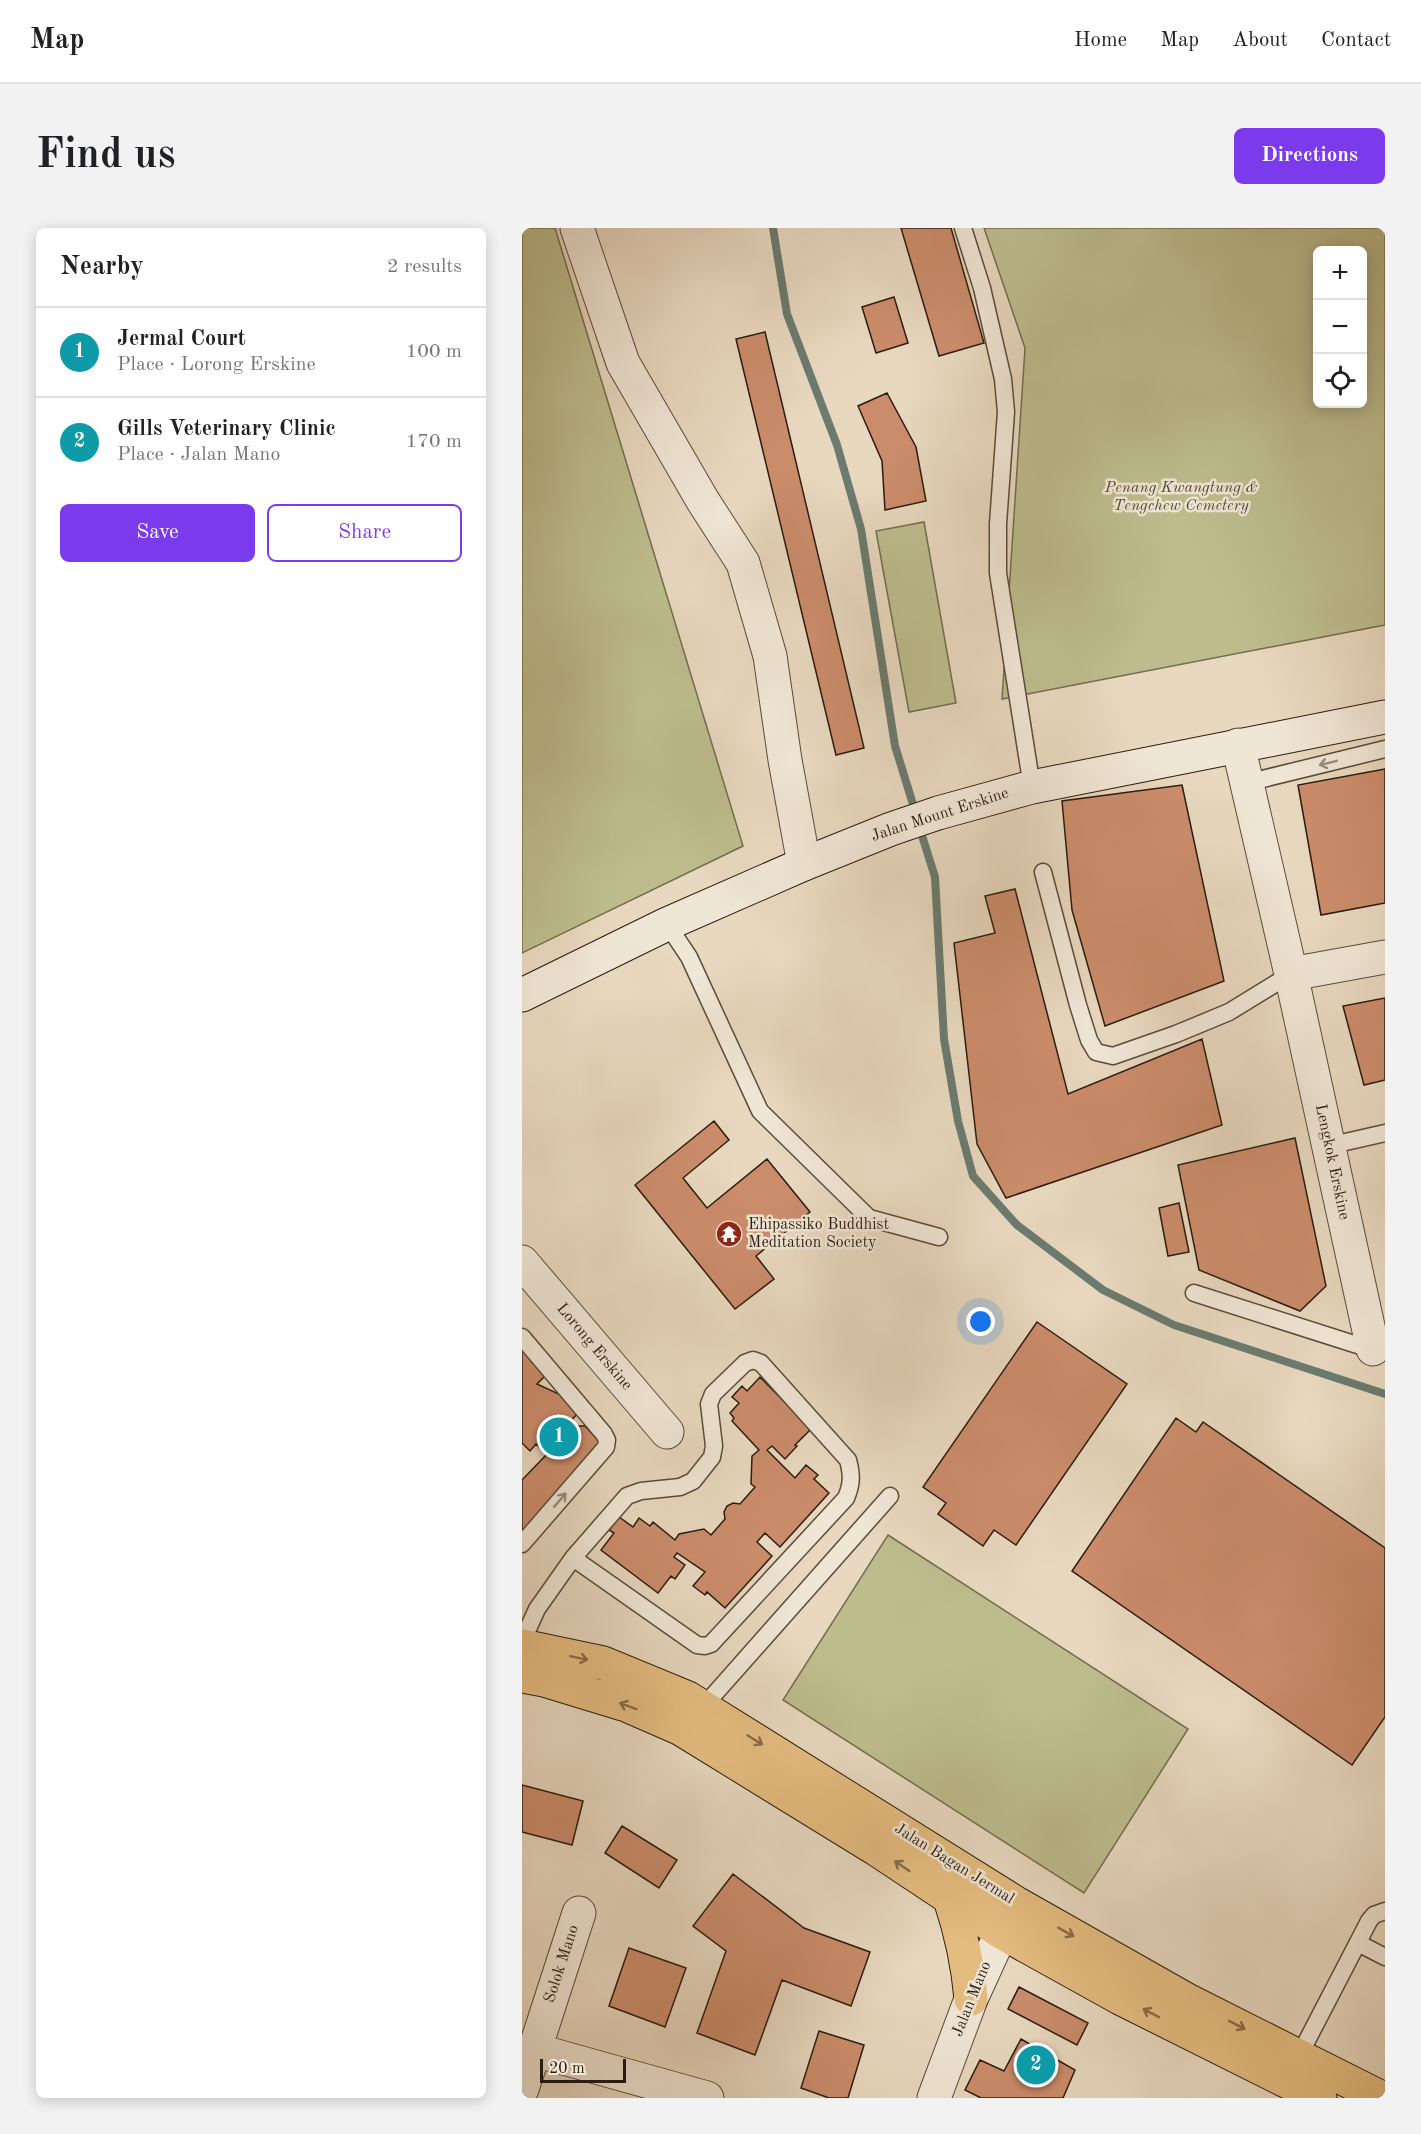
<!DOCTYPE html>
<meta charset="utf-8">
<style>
:root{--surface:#fff;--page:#f2f2f2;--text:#202124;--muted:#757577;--line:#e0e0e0;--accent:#7c3aed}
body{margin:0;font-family:"Old Standard TT",serif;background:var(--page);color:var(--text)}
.controls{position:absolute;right:18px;top:18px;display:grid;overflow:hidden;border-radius:9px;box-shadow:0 3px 15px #0003}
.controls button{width:54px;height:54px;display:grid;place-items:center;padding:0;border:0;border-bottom:2px solid var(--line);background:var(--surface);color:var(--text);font:30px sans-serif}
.scale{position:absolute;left:18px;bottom:15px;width:86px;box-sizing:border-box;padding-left:6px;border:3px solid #2a1c0e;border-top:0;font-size:16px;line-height:21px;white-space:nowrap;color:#2a1c0e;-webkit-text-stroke:4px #f0e6d5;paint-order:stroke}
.you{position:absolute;left:459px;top:1094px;width:21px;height:21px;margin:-15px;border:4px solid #fff;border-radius:50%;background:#1a73e8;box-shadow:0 0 0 9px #1a73e833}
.badge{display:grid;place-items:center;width:39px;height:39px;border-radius:50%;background:var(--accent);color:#fff;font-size:20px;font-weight:700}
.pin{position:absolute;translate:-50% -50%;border:3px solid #fff;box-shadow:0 2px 6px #0006}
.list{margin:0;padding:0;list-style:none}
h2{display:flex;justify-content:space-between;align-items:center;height:78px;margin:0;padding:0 24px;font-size:26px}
h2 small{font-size:20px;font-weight:400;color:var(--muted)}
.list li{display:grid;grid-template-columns:39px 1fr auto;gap:18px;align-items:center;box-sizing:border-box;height:90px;padding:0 24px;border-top:2px solid var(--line)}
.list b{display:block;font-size:22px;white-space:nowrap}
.list p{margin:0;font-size:20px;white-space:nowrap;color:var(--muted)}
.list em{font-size:20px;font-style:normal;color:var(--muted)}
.actions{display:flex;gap:12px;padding:18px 24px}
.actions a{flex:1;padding:14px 0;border:2px solid var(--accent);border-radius:9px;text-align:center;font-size:21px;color:var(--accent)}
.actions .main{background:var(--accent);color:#fff}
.icon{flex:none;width:33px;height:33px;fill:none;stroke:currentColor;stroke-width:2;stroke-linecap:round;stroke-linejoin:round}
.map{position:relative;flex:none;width:863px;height:1870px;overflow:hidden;border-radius:9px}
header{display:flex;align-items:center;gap:36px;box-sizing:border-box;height:84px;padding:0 30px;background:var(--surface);border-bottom:2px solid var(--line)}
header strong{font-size:28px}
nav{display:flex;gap:33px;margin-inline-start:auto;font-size:21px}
.intro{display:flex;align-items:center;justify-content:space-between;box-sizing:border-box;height:144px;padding:0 36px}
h1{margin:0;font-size:42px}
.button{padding:15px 27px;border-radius:9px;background:var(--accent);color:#fff;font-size:21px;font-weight:700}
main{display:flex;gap:36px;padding:0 36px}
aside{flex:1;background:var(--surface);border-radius:9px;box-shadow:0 3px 15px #0003}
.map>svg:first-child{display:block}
</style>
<header>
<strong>Map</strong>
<nav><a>Home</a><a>Map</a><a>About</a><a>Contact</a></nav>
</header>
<div class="intro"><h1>Find us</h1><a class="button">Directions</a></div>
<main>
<aside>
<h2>Nearby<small>2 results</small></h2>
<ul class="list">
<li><span class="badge" style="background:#0f9aa8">1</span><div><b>Jermal Court</b><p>Place · Lorong Erskine</p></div><em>100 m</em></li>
<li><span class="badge" style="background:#0f9aa8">2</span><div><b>Gills Veterinary Clinic</b><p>Place · Jalan Mano</p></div><em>170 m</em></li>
</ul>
<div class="actions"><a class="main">Save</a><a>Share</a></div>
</aside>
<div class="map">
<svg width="863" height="1870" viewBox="0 0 863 1870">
<rect width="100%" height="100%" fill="#e8d8bf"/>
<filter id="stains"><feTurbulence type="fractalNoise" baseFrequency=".00333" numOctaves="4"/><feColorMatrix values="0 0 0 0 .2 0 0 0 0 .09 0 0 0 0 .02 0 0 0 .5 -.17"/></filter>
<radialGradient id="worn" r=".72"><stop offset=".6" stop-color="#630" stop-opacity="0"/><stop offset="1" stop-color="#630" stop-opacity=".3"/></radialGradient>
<path fill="#bdbc8d" stroke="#746c4e" stroke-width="1.5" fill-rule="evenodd" d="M0,0h33l188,618 -221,107z
M462,0h401v397l-383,74 23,-351zM796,22h44v154h-44z
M402,294l32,181 -47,9 -33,-181z
M366,1307l300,194 -104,164 -301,-193z"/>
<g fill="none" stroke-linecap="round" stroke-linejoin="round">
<path stroke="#6b7b6f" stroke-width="8" d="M251,0l14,86 50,131 24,84 34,217 21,68
M397,598l16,51 9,162 14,82 15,55 44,49 86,65 71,35 211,69"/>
</g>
<path fill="#cb8c6b" stroke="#2a1c0e" stroke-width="1.5" d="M379,0h50l33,115 -45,13z
M372,69l14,46 -32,10 -14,-46z
M243,104l99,416 -28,7 -100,-416z
M365,165l29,54 10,54 -41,9 -3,-49 -24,-55z
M863,541v134l-64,12 -23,-130z
M660,557l42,196 -119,45 -33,-116 -10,-109z
M493,661l53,205 134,-55 20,86 -216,73 -29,-54 -23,-201 41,-10 -10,-37z
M863,770v82l-21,5 -21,-79z
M192,893l15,19 -46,38 24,30 60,-49 43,53 -54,44 18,23 -39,30 -100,-124z
M773,910l31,148 -26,25 -101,-41 -21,-105z
M657,975l10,49 -21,4 -9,-48z
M515,1094l90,62 -111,161 -22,-15 -11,16 -45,-32 8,-11 -23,-16z
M0,1119l25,27 -10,10 24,11 17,18 -11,12 6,7 5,-6h7l17,18 -80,91v-55l25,-26 -11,-10 -6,7 -8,-8z
M238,1149l51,52 -16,16 2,1 -12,13 -13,-13 -5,4 28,28 11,-13 12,10 -4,4 15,14 -49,54 -15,-14 -8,9 15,14 -47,52 -18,-16 -2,3 -12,-9 12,-14 -28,-19 -3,4 11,8 -10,14 -4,-3 -13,17 -57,-43 13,-17 -5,-3 10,-13 14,10 6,-9 11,8 3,-4 22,18 4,-6 25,-5 7,6 14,-16 -1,-7 3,-6 6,-3 7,1 15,-17 -4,-3 1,-28 7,-6 -27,-29 2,-3 -4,-5 9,-10 -7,-6 10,-11 5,5z
M654,1190l20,14 7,-10 182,126v169l-33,48 -280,-194z
M0,1557l61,16 -11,44 -50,-13z
M100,1598l55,34 -18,28 -54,-35z
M211,1646l71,54 66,24 -19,54 -69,-26 -27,75 -58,-22 29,-82 -33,-25z
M107,1720l57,20 -21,59 -56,-21z
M497,1759l69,36 -11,22 -69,-36z
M297,1803l45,14 -16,53h-19l-28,-10z
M499,1811l54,31 -12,28h-82l-16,-8 15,-30 24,11z"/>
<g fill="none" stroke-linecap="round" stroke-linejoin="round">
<g stroke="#5a4b3a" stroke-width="19">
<path id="lane" d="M441,0l19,60 21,91 3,33 -8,112v49l34,214
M724,555l139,-34
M521,644l35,133 11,35 7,12 17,4 63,-22 53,-22 62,-38
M145,696l22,33 71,154 109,107 70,19
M806,918l57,-13
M672,1065l182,58
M0,1109l82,97 3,6 -1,7 -84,97
M0,1414l15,-33 36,-51 54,-62 14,-5 39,-4 13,-6 19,-24 2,-11 -5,-42 4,-10 32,-31 8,-3 8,3 87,97c4,15 4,24 -2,38l-135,146 -6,2 -8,-1 -124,-87
M181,1479l187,-211
M836,1715l27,14
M777,1828l70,-135 5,-6 11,-4"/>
</g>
<g stroke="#5a4b3a" stroke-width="35">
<path id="street" d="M55,0l46,135 80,138 40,62 27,93 15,104 19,104
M716,517l53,229 82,375
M769,746l94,-17
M0,1034l145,170
M13,1822l172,48
M0,1861l57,-176
M412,1870l37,-99 42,-92"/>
</g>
<g stroke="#2a1c0e" stroke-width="35">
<path id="secondary" d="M0,767l145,-71 137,-60 87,-35 47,-16 94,-26 353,-70"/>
</g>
<g stroke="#2a1c0e" stroke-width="35">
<path id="primary" d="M0,1418l81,17 85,35 328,205 173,98 193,97
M0,1448l22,4 82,25 55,24 195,120 125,83 119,66 200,100
M428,1671c11,33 18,65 21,100"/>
</g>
<use href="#lane" stroke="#f0e6d5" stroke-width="16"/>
<use href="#street" stroke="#f0e6d5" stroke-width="33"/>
<use href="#secondary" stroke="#f0e6d5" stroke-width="33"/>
<use href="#primary" stroke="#e4bc80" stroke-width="33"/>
</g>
<defs><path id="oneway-shaft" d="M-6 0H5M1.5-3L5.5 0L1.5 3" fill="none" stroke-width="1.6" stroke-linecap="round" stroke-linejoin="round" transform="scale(1.5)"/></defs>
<g stroke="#978b7b">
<use href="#oneway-shaft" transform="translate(806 535) rotate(166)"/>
<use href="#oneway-shaft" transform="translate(38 1272) rotate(-49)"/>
</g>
<g stroke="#876c47">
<use href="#oneway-shaft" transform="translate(57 1430) rotate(12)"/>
<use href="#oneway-shaft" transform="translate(106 1478) rotate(-159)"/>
<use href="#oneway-shaft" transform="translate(233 1512) rotate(32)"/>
<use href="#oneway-shaft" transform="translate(380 1638) rotate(-146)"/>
<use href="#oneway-shaft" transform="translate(544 1704) rotate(29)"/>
<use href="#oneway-shaft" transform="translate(629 1785) rotate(-153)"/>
<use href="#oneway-shaft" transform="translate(715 1797) rotate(27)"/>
</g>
<defs>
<g id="temple-disc" transform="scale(1.35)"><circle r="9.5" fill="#8f2418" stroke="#f0e6d5"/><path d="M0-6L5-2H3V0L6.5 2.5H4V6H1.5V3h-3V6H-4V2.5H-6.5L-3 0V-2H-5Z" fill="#fff"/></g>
</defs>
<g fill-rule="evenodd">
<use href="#temple-disc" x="207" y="1006"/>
</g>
<g text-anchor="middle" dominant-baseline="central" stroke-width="5" stroke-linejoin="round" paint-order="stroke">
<g font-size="16" font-style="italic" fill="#564c34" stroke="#f0e6d5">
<text x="659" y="260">Penang Kwangtung &amp;<tspan x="659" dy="18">Tengchew Cemetery</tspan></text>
</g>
<g font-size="16" fill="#2a1c0e" stroke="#f0e6d5">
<text transform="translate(418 587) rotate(-18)">Jalan Mount Erskine</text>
<text transform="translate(810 934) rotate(78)">Lengkok Erskine</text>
<text transform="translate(72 1119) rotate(50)">Lorong Erskine</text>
<text transform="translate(432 1636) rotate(32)">Jalan Bagan Jermal</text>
<text transform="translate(40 1736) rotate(-72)">Solok Mano</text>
<text transform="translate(450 1771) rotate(-68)">Jalan Mano</text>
</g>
<g font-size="16" fill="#2a1c0e" stroke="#f0e6d5" text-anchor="start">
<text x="226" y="997">Ehipassiko Buddhist<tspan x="226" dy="18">Meditation Society</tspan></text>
</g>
</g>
<rect width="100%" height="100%" filter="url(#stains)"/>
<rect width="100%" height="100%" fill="url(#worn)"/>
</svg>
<div class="controls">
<button>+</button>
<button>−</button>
<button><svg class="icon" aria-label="locate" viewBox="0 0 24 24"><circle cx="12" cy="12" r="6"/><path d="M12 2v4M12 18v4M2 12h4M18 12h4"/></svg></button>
</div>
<div class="scale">20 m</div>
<div class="you"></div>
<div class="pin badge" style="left:37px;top:1209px;background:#0f9aa8">1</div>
<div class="pin badge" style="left:514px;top:1837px;background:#0f9aa8">2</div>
</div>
</main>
